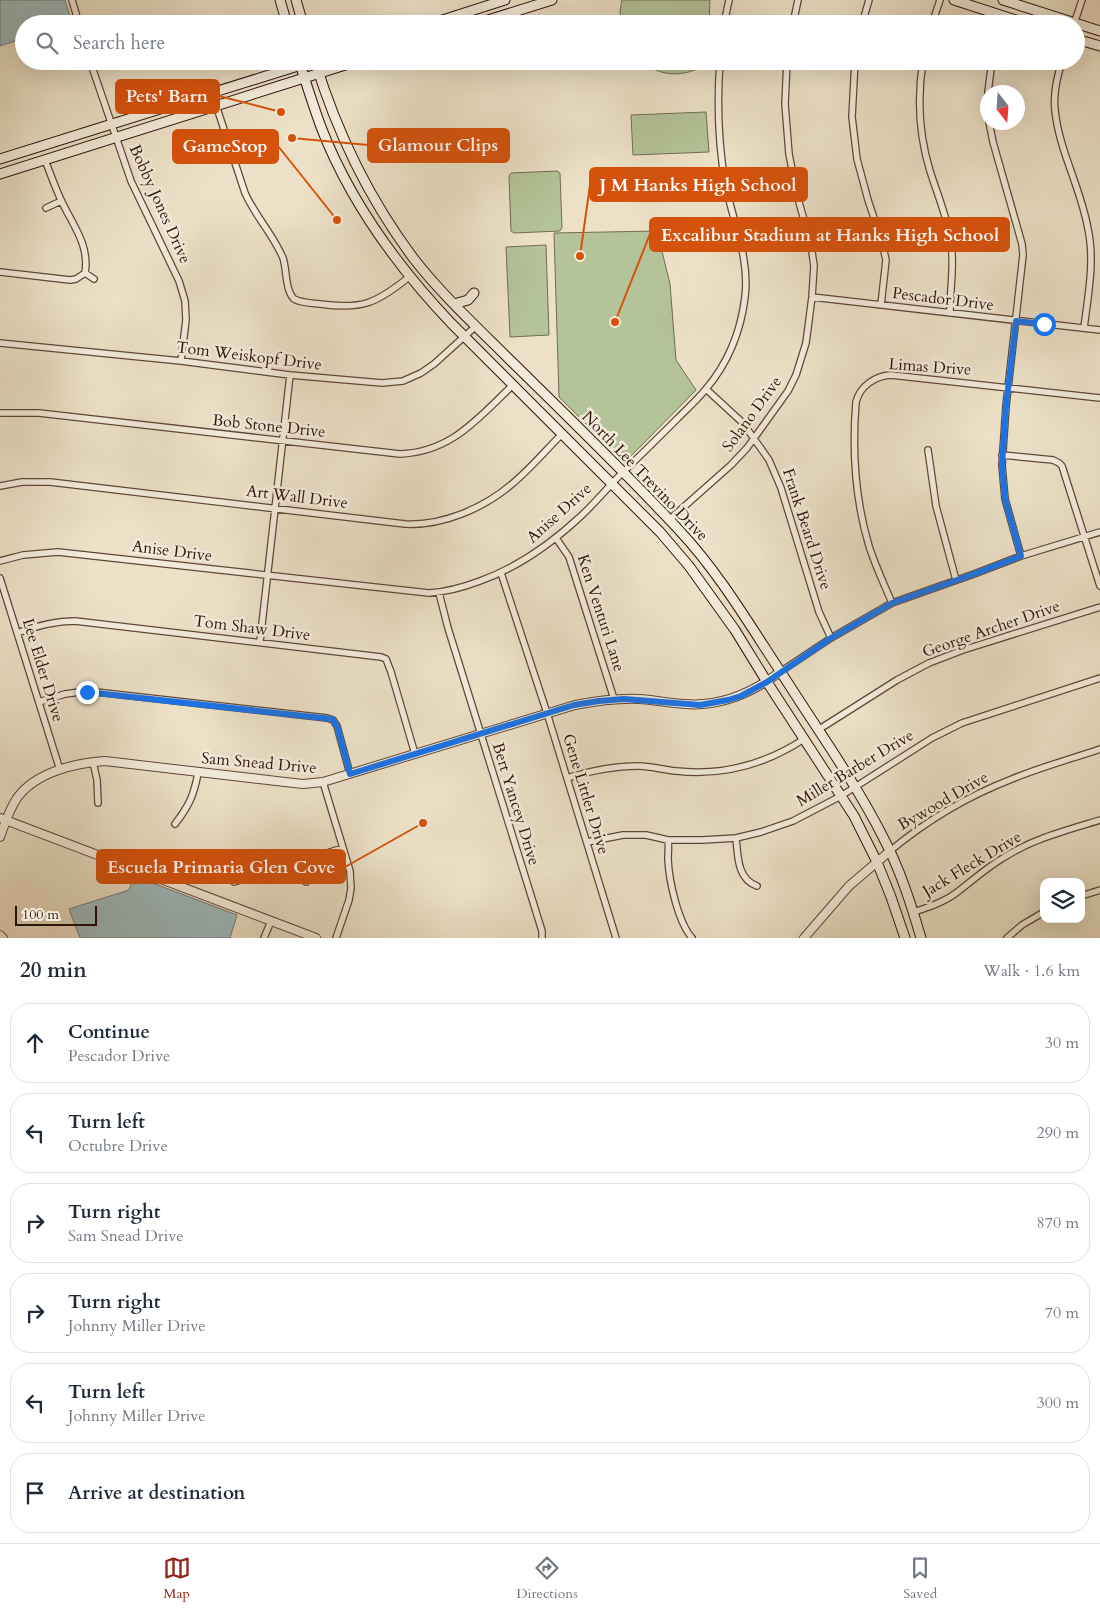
<!DOCTYPE html>
<meta charset="utf-8">
<style>
:root{--surface:#fff;--page:#f6f6f7;--text:#1f2937;--muted:#747a83;--line:#e0e1e3;--accent:#8f2418}
body{margin:0;font-family:Cardo,serif;background:var(--page);color:var(--text)}
.controls{position:absolute;right:15px;bottom:15px;display:grid;overflow:hidden;border-radius:10px;box-shadow:0 5px 20px #0002}
.controls button{width:45px;height:45px;display:grid;place-items:center;padding:0;border:0;border-bottom:1px solid var(--line);background:var(--surface);color:var(--text);font:25px sans-serif}
.compass{position:absolute;left:980px;top:85px;width:45px;height:45px;border-radius:50%;background:var(--surface);box-shadow:0 5px 20px #0002;rotate:163deg}
.scale{position:absolute;left:15px;bottom:12px;width:82px;box-sizing:border-box;padding-left:5px;border:2px solid #301409;border-top:0;font-size:14px;line-height:18px;white-space:nowrap;color:#301409;-webkit-text-stroke:4px #f3ecdb;paint-order:stroke}
.stop{position:absolute;width:15px;height:15px;margin:-11px;border:4px solid #1a73e8;border-radius:50%;background:#fff}
.stop.end{background:#1a73e8;border-color:#fff;box-shadow:0 1px 5px #0008}
.list{margin:0;padding:0;list-style:none}
h2{display:flex;justify-content:space-between;align-items:center;height:65px;margin:0;padding:0 20px;font-size:21px}
h2 small{font-size:16px;font-weight:400;color:var(--muted)}
.list li{display:grid;grid-template-columns:32px 1fr auto;gap:15px;align-items:center;box-sizing:border-box;height:80px;margin:0 10px 10px;padding:0 10px;border:1px solid var(--line);border-radius:20px}
.list b{display:block;font-size:19px;white-space:nowrap}
.list p{margin:0;font-size:16px;white-space:nowrap;color:var(--muted)}
.list em{font-size:16px;font-style:normal;color:var(--muted)}
.icon{flex:none;width:28px;height:28px;fill:none;stroke:currentColor;stroke-width:2;stroke-linecap:round;stroke-linejoin:round}
.map{position:relative;flex:none;width:1100px;height:938px;overflow:hidden}
.search{position:absolute;background:var(--surface);box-shadow:0 5px 20px #0002;left:15px;right:15px;top:15px;height:55px;display:flex;align-items:center;gap:12px;box-sizing:border-box;padding:0 18px;border-radius:28px;color:var(--muted);font-size:19px}
.sheet{height:605px;background:var(--surface)}
nav{display:flex;justify-content:space-around;align-items:center;box-sizing:border-box;height:70px;border-top:1px solid var(--line);background:var(--surface);font-size:14px;color:var(--muted)}
nav a{display:grid;justify-items:center;gap:2px}
nav .on{color:var(--accent)}
.map>svg:first-child{display:block}
</style>
<div class="map">
<svg width="1100" height="938" viewBox="0 0 1100 938">
<rect width="100%" height="100%" fill="#ece1c7"/>
<filter id="stains"><feTurbulence type="fractalNoise" baseFrequency=".004" numOctaves="4"/><feColorMatrix values="0 0 0 0 .2 0 0 0 0 .09 0 0 0 0 .02 0 0 0 .5 -.17"/></filter>
<radialGradient id="worn" r=".72"><stop offset=".6" stop-color="#630" stop-opacity="0"/><stop offset="1" stop-color="#630" stop-opacity=".3"/></radialGradient>
<path fill="#b4c398" stroke="#726c50" d="M622,0h88l-1,24h-88l-1,-13z
M640,61h67v4c-26,12 -43,13 -67,-4z
M706,112l3,40 -76,3 -2,-40z
M557,171l3,2 2,55 -2,3 -46,2 -3,-2 -2,-55 2,-3z
M657,231l13,53 6,76 20,30 -69,70h-4l-64,-63 -5,-164z
M546,245l3,90 -39,2 -4,-90z"/>
<path fill="#9dbbbf" stroke="#717876" d="M0,0h65l7,23 -48,1v14l-24,8z
M134,876l103,39 -7,23h-150l-11,-29 60,-19z"/>
<g fill="none" stroke-linecap="round" stroke-linejoin="round">
<g stroke="#5f4738" stroke-width="8">
<path id="minor" d="M72,0l7,24
M724,24l5,-24
M793,24l5,-24
M862,24l7,-24
M932,24l8,-24
M1074,24l8,-24
M90,61l41,120 48,100 6,20 1,19 -5,41
M855,61l-3,56 5,42 11,41 14,42 4,18 -5,45
M923,61c-6,37 -4,74 7,110 7,22 16,43 20,66 5,26 0,50 0,76
M1062,61c-5,16 -9,33 -7,49 4,41 26,78 33,119 7,32 0,67 -4,99
M988,92l4,-31
M212,93l33,100c10,23 28,41 38,65 4,12 2,32 11,41 7,4 18,4 26,5 42,6 57,-1 89,-27
M989,122l4,20 29,102 1,11 -17,151 -4,59 3,34 16,57
M46,208l15,-7
M0,272l70,8 6,-1 9,-6c5,-28 -13,-49 -24,-73 -6,-13 -11,-27 -16,-40
M85,273l9,6
M812,297l288,33
M0,343l181,18 109,14 92,8 21,-2 18,-8 13,-9 42,-38
M706,389l37,34 26,37 12,28 38,124 12,26
M0,413h39l361,41c52,-2 78,-36 113,-69
M928,450l8,56 20,74
M1002,455l51,5 6,3 3,3 38,120
M0,486l22,-4h28l355,42c38,2 79,-16 107,-40 18,-15 33,-33 50,-50
M669,520l62,-55 16,-17 41,-57 8,-16 10,-32 6,-46 2,-31 -3,-21 -14,-50 -8,-41 -4,-50 2,-43
M556,538l13,19 45,142
M0,561l23,-6 35,-3 371,41c18,-1 35,-6 51,-12 39,-14 71,-37 101,-65 15,-14 28,-30 42,-44 18,-17 36,-35 54,-53 10,-10 20,-19 29,-30 22,-26 35,-59 39,-92 5,-40 -13,-77 -20,-115 -7,-40 -8,-80 -5,-121
M501,573l46,140 69,225
M0,578l60,192
M439,593l9,35 94,303v7
M892,603c-8,-19 -17,-38 -23,-57 -14,-47 -17,-95 -13,-144 4,-16 19,-26 35,-27l209,23
M17,633c19,-7 38,-12 58,-12l306,36 5,2 5,13 24,82
M260,642l30,-267
M780,672l51,-34 61,-35 82,-29 47,-18 79,-24
M39,702l26,-8 22,-3 240,27 6,2 4,6 13,48
M818,730l79,-50 32,-17 34,-13 137,-43
M93,762l4,18 1,23
M567,778c23,-7 47,-12 71,-12 13,0 26,4 38,5 46,5 90,-7 128,-32
M323,782l27,89 1,17 -2,12 -13,38
M175,824c14,-18 19,-29 23,-51
M736,838c2,18 1,41 21,48
M668,840c1,6 0,13 0,19 1,22 10,63 24,79
M587,842l36,-7h23l22,5h34l34,-2 25,-6 32,-11 48,-25 91,-58 30,-15 138,-45
M890,851c36,-30 78,-55 122,-72 29,-12 59,-20 88,-30
M300,862l6,20
M234,882l109,-34
M1081,896l19,-6
M914,912c15,-5 30,-10 42,-19 16,-12 30,-25 47,-35 29,-19 64,-28 97,-38
M264,938l7,-17
M1007,938l15,-13 22,-13"/>
</g>
<g stroke="#5f4738" stroke-width="10">
<path id="tertiary" d="M0,818l316,120
M0,837c5,-14 9,-27 17,-39 19,-26 58,-35 88,-37l180,21 18,2 20,-2 252,-77c21,-4 42,-7 64,-6 15,1 30,4 46,5 36,3 67,-11 95,-32
M0,935l3,3
M804,938l45,-52 41,-35"/>
</g>
<g stroke="#301409" stroke-width="11">
<path id="secondary" d="M280,0l7,24
M296,0l7,24
M954,0l74,24
M1003,0l97,31
M430,24l75,-24
M475,24l77,-24
M1076,39l24,7
M299,61c7,22 14,44 22,66 29,75 75,138 130,196l209,209 29,34 46,64 32,52 87,134 23,46 14,35 14,41
M315,61c22,72 54,138 99,198 29,37 64,69 97,102 57,56 114,111 168,169 42,45 73,99 107,150 33,52 69,102 97,157 17,32 28,67 38,101
M0,159l314,-98
M0,174l358,-113
M454,304l14,-4 6,-7"/>
</g>
<use href="#minor" stroke="#f3ecdb" stroke-width="5.5"/>
<use href="#tertiary" stroke="#f3ecdb" stroke-width="8"/>
<use href="#secondary" stroke="#f3ecdb" stroke-width="9"/>
</g>
<g fill="none" stroke-linecap="round" stroke-linejoin="round">
<path stroke="#1a73e8" stroke-width="6" d="M87,692l245,27 5,7 13,48 224,-69 25,-4 25,-2 76,6 28,-5 13,-4 26,-14 64,-44 61,-35 82,-29 47,-18 -16,-57 -3,-34 4,-59 10,-85 28,3"/>
</g>
<g text-anchor="middle" dominant-baseline="central" stroke-width="5" stroke-linejoin="round" paint-order="stroke">
<g font-size="16" fill="#301409" stroke="#f3ecdb">
<text transform="translate(160 204) rotate(66)">Bobby Jones Drive</text>
<text transform="translate(943 299) rotate(7)">Pescador Drive</text>
<text transform="translate(249 356) rotate(7)">Tom Weiskopf Drive</text>
<text transform="translate(930 367) rotate(4)">Limas Drive</text>
<text transform="translate(752 414) rotate(-54)">Solano Drive</text>
<text transform="translate(269 426) rotate(6)">Bob Stone Drive</text>
<text transform="translate(645 476) rotate(46)">North Lee Trevino Drive</text>
<text transform="translate(297 497) rotate(7)">Art Wall Drive</text>
<text transform="translate(559 513) rotate(-42)">Anise Drive</text>
<text transform="translate(807 529) rotate(72)">Frank Beard Drive</text>
<text transform="translate(172 551) rotate(7)">Anise Drive</text>
<text transform="translate(601 613) rotate(72)">Ken Venturi Lane</text>
<text transform="translate(252 628) rotate(7)">Tom Shaw Drive</text>
<text transform="translate(991 629) rotate(-19)">George Archer Drive</text>
<text transform="translate(43 670) rotate(73)">Lee Elder Drive</text>
<text transform="translate(259 763) rotate(5)">Sam Snead Drive</text>
<text transform="translate(855 768) rotate(-31)">Miller Barber Drive</text>
<text transform="translate(586 794) rotate(73)">Gene Littler Drive</text>
<text transform="translate(943 801) rotate(-30)">Bywood Drive</text>
<text transform="translate(516 804) rotate(73)">Bert Yancey Drive</text>
<text transform="translate(972 864) rotate(-31)">Jack Fleck Drive</text>
</g>
</g>
<path fill="none" stroke="#d6520c" stroke-width="2" d="M281 112L219 96M292 138L368 145M337 220L278 146M580 256L590 185M615 322L650 234M423 823L345 867"/>
<g fill="#d6520c" stroke="#f3ecdb" stroke-width="2">
<circle cx="281" cy="112" r="5"/>
<circle cx="292" cy="138" r="5"/>
<circle cx="337" cy="220" r="5"/>
<circle cx="580" cy="256" r="5"/>
<circle cx="615" cy="322" r="5"/>
<circle cx="423" cy="823" r="5"/>
</g>
<g fill="#d6520c" stroke="#d6520c" stroke-width="2">
<rect x="116" y="80" width="103" height="33" rx="5"/>
<rect x="368" y="129" width="141" height="33" rx="5"/>
<rect x="173" y="130" width="105" height="33" rx="5"/>
<rect x="590" y="168" width="217" height="33" rx="5"/>
<rect x="650" y="218" width="359" height="33" rx="5"/>
<rect x="97" y="850" width="248" height="33" rx="5"/>
</g>
<g font-size="18" text-anchor="middle" font-weight="bold" fill="#fff">
<text x="167" y="102">Pets' Barn</text>
<text x="438" y="151">Glamour Clips</text>
<text x="225" y="152">GameStop</text>
<text x="698" y="191">J M Hanks High School</text>
<text x="830" y="241">Excalibur Stadium at Hanks High School</text>
<text x="221" y="873">Escuela Primaria Glen Cove</text>
</g>
<rect width="100%" height="100%" filter="url(#stains)"/>
<rect width="100%" height="100%" fill="url(#worn)"/>
</svg>
<div class="controls">
<button><svg class="icon" aria-label="layers" viewBox="0 0 24 24"><path d="M12 4l9 5-9 5-9-5zM3 14l9 5 9-5"/></svg></button>
</div>
<svg class="compass" viewBox="-18 -18 36 36"><path d="M0-13l5 13h-10z" fill="#e53935"/><path d="M0 13l5-13h-10z" fill="#747a83"/></svg>
<div class="scale">100 m</div>
<div class="stop" style="left:1044px;top:324px"></div>
<div class="stop end" style="left:87px;top:692px"></div>
<div class="search"><svg class="icon" aria-label="search" viewBox="0 0 24 24"><circle cx="10" cy="10" r="6"/><path d="M15 15l6 6"/></svg>Search here</div>
</div>
<section class="sheet">
<h2>20 min<small>Walk · 1.6 km</small></h2>
<ul class="list">
<li><svg class="icon" aria-label="ahead" viewBox="0 0 24 24"><path d="M12 20V5M6 11l6-6 6 6"/></svg><div><b>Continue</b><p>Pescador Drive</p></div><em>30 m</em></li>
<li><svg class="icon" aria-label="left" viewBox="0 0 24 24"><path d="M17 20v-9H6M10 6l-5 5 5 5"/></svg><div><b>Turn left</b><p>Octubre Drive</p></div><em>290 m</em></li>
<li><svg class="icon" aria-label="right" viewBox="0 0 24 24"><path d="M7 20v-9h11M14 6l5 5-5 5"/></svg><div><b>Turn right</b><p>Sam Snead Drive</p></div><em>870 m</em></li>
<li><svg class="icon" aria-label="right" viewBox="0 0 24 24"><path d="M7 20v-9h11M14 6l5 5-5 5"/></svg><div><b>Turn right</b><p>Johnny Miller Drive</p></div><em>70 m</em></li>
<li><svg class="icon" aria-label="left" viewBox="0 0 24 24"><path d="M17 20v-9H6M10 6l-5 5 5 5"/></svg><div><b>Turn left</b><p>Johnny Miller Drive</p></div><em>300 m</em></li>
<li><svg class="icon" aria-label="arrive" viewBox="0 0 24 24"><path d="M6 21V4h12l-3 4 3 4H6"/></svg><div><b>Arrive at destination</b></div></li>
</ul>
</section>
<nav>
<a class="on"><svg class="icon" aria-label="map" viewBox="0 0 24 24"><path d="M3 6l6-2 6 2 6-2v14l-6 2-6-2-6 2zM9 4v14M15 6v14"/></svg>Map</a>
<a><svg class="icon" aria-label="directions" viewBox="0 0 24 24"><path d="M12 3l9 9-9 9-9-9zM9 14v-3h6M13 9l2 2-2 2"/></svg>Directions</a>
<a><svg class="icon" aria-label="saved" viewBox="0 0 24 24"><path d="M7 4h10v16l-5-4-5 4z"/></svg>Saved</a>
</nav>
